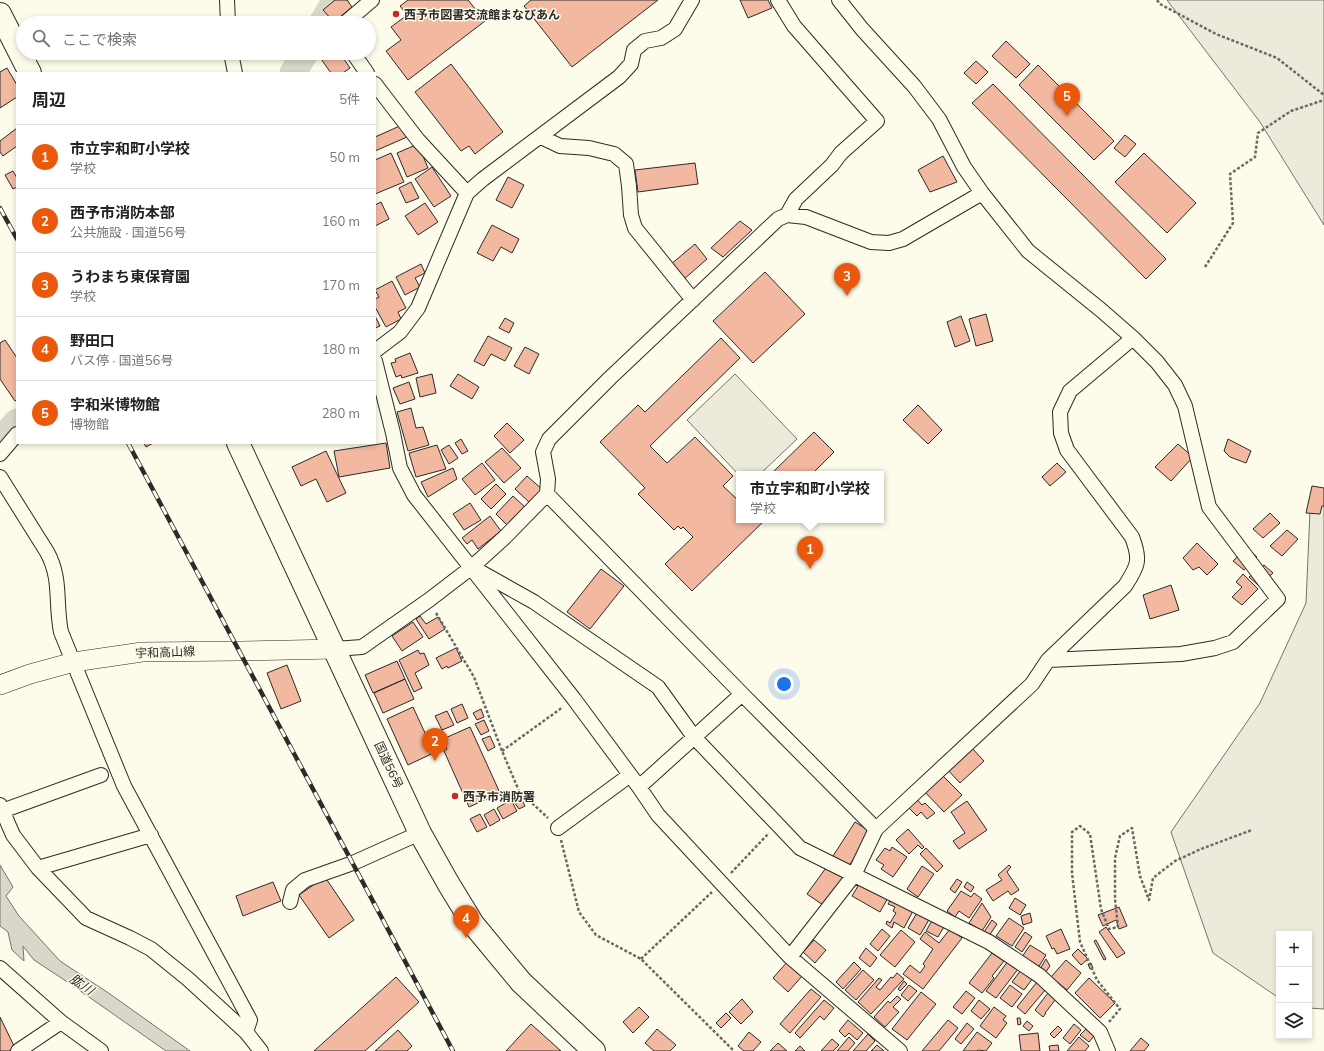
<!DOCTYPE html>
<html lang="ja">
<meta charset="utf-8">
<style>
:root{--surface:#fff;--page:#f6f6f6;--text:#222;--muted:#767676;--line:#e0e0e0;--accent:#ea580c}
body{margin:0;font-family:Mulish,"Noto Sans JP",sans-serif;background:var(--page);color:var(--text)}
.controls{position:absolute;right:12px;bottom:12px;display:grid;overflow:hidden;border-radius:0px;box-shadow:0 2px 6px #0003}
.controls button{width:36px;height:36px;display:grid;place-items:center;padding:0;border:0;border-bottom:1px solid var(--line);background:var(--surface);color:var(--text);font:20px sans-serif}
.you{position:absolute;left:784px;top:684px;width:14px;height:14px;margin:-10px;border:3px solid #fff;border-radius:50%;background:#1a73e8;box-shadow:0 0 0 6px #1a73e833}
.badge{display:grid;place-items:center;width:26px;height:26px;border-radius:50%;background:var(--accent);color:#fff;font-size:13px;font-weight:700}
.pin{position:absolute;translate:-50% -33px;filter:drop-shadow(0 1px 2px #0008)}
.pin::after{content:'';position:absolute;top:21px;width:14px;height:12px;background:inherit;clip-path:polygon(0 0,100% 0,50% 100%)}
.popup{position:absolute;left:736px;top:471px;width:148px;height:52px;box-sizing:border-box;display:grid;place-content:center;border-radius:0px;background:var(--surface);filter:drop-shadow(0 1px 3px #0005);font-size:13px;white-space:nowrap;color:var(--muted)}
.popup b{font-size:15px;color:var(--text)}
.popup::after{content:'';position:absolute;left:50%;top:100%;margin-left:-8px;border:8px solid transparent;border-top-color:var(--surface)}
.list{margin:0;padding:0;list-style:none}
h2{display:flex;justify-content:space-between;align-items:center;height:52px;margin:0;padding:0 16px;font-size:17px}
h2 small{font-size:13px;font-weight:400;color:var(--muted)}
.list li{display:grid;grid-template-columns:26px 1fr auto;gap:12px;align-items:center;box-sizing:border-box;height:64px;padding:0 16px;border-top:1px solid var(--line)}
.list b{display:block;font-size:15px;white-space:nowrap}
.list p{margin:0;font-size:13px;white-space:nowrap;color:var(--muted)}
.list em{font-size:13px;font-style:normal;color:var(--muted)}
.icon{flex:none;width:22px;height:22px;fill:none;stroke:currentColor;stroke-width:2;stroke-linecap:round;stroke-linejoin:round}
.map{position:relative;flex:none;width:1324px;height:1051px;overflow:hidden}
.search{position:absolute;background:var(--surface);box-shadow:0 2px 6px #0003;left:16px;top:16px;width:360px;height:44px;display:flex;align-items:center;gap:10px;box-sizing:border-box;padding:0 14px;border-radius:22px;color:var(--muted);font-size:15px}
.panel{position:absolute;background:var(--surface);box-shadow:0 2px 6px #0003;left:16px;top:72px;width:360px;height:372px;border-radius:0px}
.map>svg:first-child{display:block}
</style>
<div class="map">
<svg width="1324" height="1051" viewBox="0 0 1324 1051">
<rect width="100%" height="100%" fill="#fdfbea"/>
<path fill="#ecebdb" stroke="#74746e" d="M1167,0h157v225l-64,-103z
M735,374l62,65 -37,35 -21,1 -52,-55z
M1324,498v511l-15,-1v-74h-30v64l-66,-45 -42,-121 89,-129 46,-100 4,-92z"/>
<path fill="#d8d7c9" stroke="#74746e" d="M0,865l13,22 -7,9 13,20 41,45 50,33 80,57h-24l-97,-68 -35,-23 -11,-14 1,15 -12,-11 -4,-18 -8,-6z"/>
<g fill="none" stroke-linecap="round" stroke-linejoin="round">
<path stroke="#d8d7c9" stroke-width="27" d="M322,23l14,-23
M293,73l12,-20
M0,441l17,-19"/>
</g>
<path fill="#f2b8a0" stroke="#2b2b2b" d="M335,0h12l5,7 -18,15 -11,-12z
M408,0h60l17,21 -77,59 -22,-29 15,-11 -10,-13 16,-12 -7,-9z
M531,0h127l-86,67 -48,-61z
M740,0h28l4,8 -24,10z
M1006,41l24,23 -14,14 -24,-22z
M330,53h10l10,15 -7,5h-12l-10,-14z
M976,61l12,11 -12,12 -12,-11z
M451,64l52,68 -28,22 -6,-8 -8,5 -46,-59z
M1038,65l76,76 -20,19 -75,-75z
M7,68l10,17v12l-17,11v-36z
M993,84l173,175 -20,20 -174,-176z
M402,125l5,12 -32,14v-14z
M17,128v18l-14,10 -3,-4v-11z
M1125,135l11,9 -11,13 -11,-9z
M418,144l10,24 -21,9 -10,-24z
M391,153l13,29 -29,12v-34z
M1144,153l52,50 -29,30 -52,-51z
M943,156l14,26 -27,10 -12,-22z
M695,163l3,21 -60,8 -3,-22z
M432,167l19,29 -17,11 -19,-28z
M13,171l4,7v9l-4,2 -8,-14z
M508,177l16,8 -12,23 -16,-8z
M411,182l8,16 -13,5 -7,-15z
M381,202l8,17 -14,7v-21z
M425,203l13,19 -20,13 -13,-19z
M740,221l12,9 -29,27 -12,-9z
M492,225l27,14 -7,14 -11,-6 -8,14 -16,-8z
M695,244l12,15 -24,21 -13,-15z
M421,264l4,9 -10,5 5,9 -15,8 -9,-18z
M765,272l40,42 -52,49 -40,-42z
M392,281l14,27 -8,4 3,7 -15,8 -11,-20v-8l4,-2 -4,-7z
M986,314l7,27 -17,5 -7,-27z
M375,316l5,10 -5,2z
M961,316l9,25 -15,6 -8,-25z
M505,318l9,5 -5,10 -10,-5z
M488,336l24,12 -7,13 -14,-7 -7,12 -10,-5z
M721,338l19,20 -90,88 17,17 28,-26 38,39 -10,10 16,15v19h26l-73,71 -27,-27 28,-27 -10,-10 -2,2 -3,-3 -4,4 -36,-36 7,-6 -45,-46 38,-37 7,7z
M5,340l12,18v42l-2,1 -15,-22v-36z
M525,347l14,7 -10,20 -15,-8z
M410,353l8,20 -16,5 -1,-3 -5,2 -5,-14 5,-1 -1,-3z
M432,374l4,19 -16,4 -4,-19z
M458,374l21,13 -7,12 -22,-13z
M409,382l6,17 -15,5 -7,-16z
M918,405l24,25 -14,14 -25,-24z
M411,408l5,20 7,-1 6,18 -21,6 -11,-39z
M507,423l17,17 -14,13 -16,-17z
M814,432l20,20 -22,22h-41z
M461,439l7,12 -6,3 -7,-11z
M1228,439l23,12 -5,12 -16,-6 -6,-6z
M144,443h9l-7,4z
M386,443l4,25 -51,9 -5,-26z
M1178,444l15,13 -22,24 -16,-14z
M437,445l9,24 -30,8 -7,-24z
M449,445l9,13 -9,6 -8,-14z
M502,448l19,20 -17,15 -19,-21z
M326,451l20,42 -19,9 -11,-23 -15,7 -9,-19z
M482,463l13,17 -20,15 -13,-16z
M1057,463l9,9 -16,14 -8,-9z
M453,468l4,11 -29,18 -7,-15z
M527,476l16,14 -13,13 -15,-14z
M496,484l10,10 -15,15 -10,-10z
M1312,486l12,2v18h-2l-2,8 -14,-1z
M513,496l13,12 -18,18 -12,-12z
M470,503l11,17 -17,10 -11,-16z
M1270,513l10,10 -17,15 -10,-9z
M490,516l11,15 -23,18 -6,-9 -5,4 -5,-6z
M1287,530l11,9 -16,17 -12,-10z
M1197,543l21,21 -11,11 -8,-8 -6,3 -10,-12z
M1247,548l10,9 -13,13 -11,-9z
M1264,565l9,8 -14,13 -10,-9z
M601,569l23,17 -34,43 -23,-17z
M1243,574l15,15 -16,16 -10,-8 10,-10 -6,-5z
M1171,585l8,25 -29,9 -7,-24z
M420,616l6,8 12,-7 7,12 -16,10 -13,-20z
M413,622l10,15 -21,14 -10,-15z
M456,648l6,13 -14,7 -1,-2 -5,3 -6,-11z
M418,650l2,4 4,-1 5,12 -14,8 7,15 -8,4 -15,-32z
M397,661l8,18 -32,14 -8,-18z
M287,665l14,36 -20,8 -14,-36z
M405,679l9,20 -31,14 -9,-20z
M462,704l6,14 -11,5 -6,-14z
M413,707l19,41 7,-4 3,5 -34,16 -21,-46z
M481,709l3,8 -7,3 -4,-7z
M447,711l7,14 -12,5 -7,-14z
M484,720l5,11 -8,4 -6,-11z
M470,727l30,66 -31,14 -25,-56 3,-2 -4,-10z
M490,736l5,11 -7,4 -6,-12z
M970,746l14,15 -24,22 -14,-15z
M941,774l21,21 -18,17 -20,-21z
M915,797l7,8 3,-2 10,10 -8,6 -6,-7 -4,4 -11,-11z
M521,798l4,8 -6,3 -5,-7z
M511,800l6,11 -14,8 -6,-11z
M967,801l20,29 -28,19 -6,-8 12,-8 -14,-21z
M494,809l6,11 -10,6 -6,-11z
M480,814l7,13 -10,5 -7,-13z
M855,822l16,10 -22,34 -16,-10z
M908,829l16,18 -2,2 -4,-4 -9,9 -13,-14z
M892,847l15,10 -14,20 -12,-8 3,-4 -8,-5 9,-12 5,3z
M926,848l17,18 -6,6 -17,-18z
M828,865l16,12 -21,28 -16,-11z
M1009,865l2,2 -4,5 12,18 -8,5 -3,-4 -15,10 -7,-11 16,-10 -4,-5z
M922,866l12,8 -16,23 -11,-8z
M325,877l29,43 -25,18 -30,-43z
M957,879l5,3 -7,11 -5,-4z
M861,881l28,15 -9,16 -28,-16z
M273,882l8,19 -38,15 -7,-20z
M967,882l7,5 -3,5 -7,-5z
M961,891l10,6 3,-4 8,6 -13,19 -10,-7 -4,6 -8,-6z
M892,897l22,12 -10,19 -10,-6 -2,6 -6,-4 1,-3 3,2 6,-10 -3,-2 2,-4 -7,-3z
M1015,898l11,7 -6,10 -11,-7z
M982,903l9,14 -9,14 -13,-8z
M1119,907l8,19 -8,3 -3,-9 -13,6 -5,-11z
M918,911l12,7 -10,17 -12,-7z
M1030,913l2,9 -9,3 -2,-9z
M1009,918l15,10 -12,18 -16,-10z
M933,919l12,6 -7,12 -12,-6z
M992,920l5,4 -8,12 -5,-4z
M1106,927l19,26 -8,5 -18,-26z
M882,929l8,7 -12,15 -8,-7z
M950,929l12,9 -39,51 -20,-15 7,-9 10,8 5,-7 -2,-2 10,-15 -13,-10 5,-7 14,11z
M1061,929l9,20 -13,5 -3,-6 -2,1 -6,-13z
M901,930l14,12 -20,25 -15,-12z
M1025,932l7,5 -10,15 -7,-5z
M814,940l12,10 -11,13 -12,-11z
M1096,940l10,19 -2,1 -10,-19z
M1030,945l16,10 -8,13 -16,-11z
M866,948l11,10 -7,9 -11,-9z
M1078,949l10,10 -7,6 -9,-10z
M992,953l12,8 -12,15 2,2 -12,15 -13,-10z
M1046,959l4,7 -5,7 -5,-4z
M1066,960l15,13 -14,17 -16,-13z
M788,961l15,14 -15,17 -15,-14z
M1008,961l10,8 -22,29 -10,-7z
M854,962l7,7 -18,20 -7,-7z
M1091,963l2,5 -3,1 -2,-5z
M863,970l11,10 -18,20 -11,-10z
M1021,970l12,8 -9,12 -12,-8z
M897,973l7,6 -33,35 -13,-12 21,-24 3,2 -6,7 4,3 11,-13 2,1z
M396,977l23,25 -54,49h-51z
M1089,978l26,25 -15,15 -25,-25z
M904,981l3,3 -7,7 -2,-2z
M1037,982l9,7 -21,25 -8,-7z
M909,985l8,6 -9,10 -7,-6z
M1010,985l12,9 -10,13 -12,-9z
M811,989l10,8 -31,36 -10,-9z
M966,991l9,7 -13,16 -9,-7z
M921,992l15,12 -29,36 -15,-11z
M1048,993l8,6 -11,14h1l-3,4 -8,-7z
M897,996l4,3 -8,8 6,5 -14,15 -11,-10 14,-16 2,2z
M742,999l11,13 -12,12 -12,-12z
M824,1000l10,8 -10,12 -4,-4 -20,22 -5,-5z
M979,1000l11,9 -9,10 -10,-8z
M639,1007l10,10 -16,16 -10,-11z
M994,1007l12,9 -3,4 4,3 -11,15 -16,-12z
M726,1013l5,5 -10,10 -5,-5z
M0,1017l15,31 -6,3h-9z
M1017,1018h3l1,6 -3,1z
M848,1020l15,13 -6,7 -8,-7 -4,4 -6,-6z
M948,1020l10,8 -19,23h-17z
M1027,1021l6,5 -4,5 -6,-5z
M967,1023l7,6 -13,15 -6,-5z
M531,1024l30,27h-55z
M1074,1024l7,6 -11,14 -7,-6z
M1058,1026l4,4 -8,8 -4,-4z
M657,1029l19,16 -6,6h-16l-9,-8z
M1086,1029l8,7 -5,6 -9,-7z
M398,1030l14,16 -5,5h-32z
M749,1032l12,10 -8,9h-9l-6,-5z
M977,1032l15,11 -6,8 -8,-1 -1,1h-14z
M1038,1033l2,18h-19l-2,-16z
M868,1034l7,7 -9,10h-13z
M849,1037l6,6 -7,8h-11z
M1079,1037l10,9 -4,5h-18z
M1141,1038l8,7 -5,6h-14z
M832,1039l7,6 -6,6h-12z
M778,1043l9,8h-17z
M877,1045l7,6h-13z
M1058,1045l1,6h-9l-1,-5z
M800,1046l5,5h-10z"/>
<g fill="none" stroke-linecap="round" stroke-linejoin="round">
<g stroke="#2b2b2b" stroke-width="16">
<path id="street" d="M227,0l1,23
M778,0l16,26 83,95 -36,32 -9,12 -36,34 -9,16
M839,0l23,29 52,57 25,33 25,48 18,26 46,58 73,59 32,28 24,24 18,23 10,21 24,101 69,92 -45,43 -18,6 -34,6 -133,6
M345,23l27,-23
M231,53l4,20
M353,53l14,20
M375,84l43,56 49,53
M541,137l19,9 29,2 25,6 12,10 3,22 2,29 4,13 58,72
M375,351l25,-19 18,-24 49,-115 16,-14 136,-102 12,-13 3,-14 11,-9 16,-3 14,-9 17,-29
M375,361l18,72 7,35 14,27 160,204 65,88 19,28 132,142 110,94
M0,454l17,-20
M0,477l47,75c15,27 8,51 14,80l63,154 126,234 -4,12
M547,494l195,200 134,135 -22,46 -64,82
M477,570l57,32 124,85 36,50 106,111 189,94 51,34 60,56 8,19
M335,649l27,-2 67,-47 43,-33 33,-30 42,-43 1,-15 -5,-27 6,-13 61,-61 168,-159 9,-4 19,2 65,25 18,1 14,-4 79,-46
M639,787l103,-93
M0,805l13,30 25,33 48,50 44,20 21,11 37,30 58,53 15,19
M2,811l99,-36
M558,828l72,-53
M876,829l156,-145 16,-24 77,-74c13,-20 16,-26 7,-49l-65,-87 -6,-17 -1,-21 10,-21 63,-53
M38,868l113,-33
M290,902l3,-12 12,-10 48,-17 67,-30
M0,968l61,54 40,29
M18,1051l43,-29"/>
</g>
<g stroke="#2b2b2b" stroke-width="20">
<path id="secondary" d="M0,685l30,-11 44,-12 68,-10 98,-1 95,-2"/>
</g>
<g stroke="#2b2b2b" stroke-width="24">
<path id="highway" d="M0,14l30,59
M238,443l182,390 28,50 25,41 48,58 73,69"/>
</g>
<path stroke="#6a6964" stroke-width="2.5" stroke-dasharray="3 2" stroke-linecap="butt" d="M1157,0l3,4 56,30 61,24 47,37
M1205,267l28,-44 -3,-49 25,-17 3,-24 33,-22 33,-11
M436,613l38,64 28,74 17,40 29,27
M502,751l61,-44
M561,840l18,72 17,23 45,24 93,92
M731,873l38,-40
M641,959l71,-67
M1109,1022l11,-13 -23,-29 -17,-38 -8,-69v-41l8,-6 10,8 11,75 8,20 9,-2 -3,-28v-41l5,-22 12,-8 8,48 9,24 4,-22 22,-17 26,-12 51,-19"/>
<use href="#street" stroke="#fdfbea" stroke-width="14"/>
<use href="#secondary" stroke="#fdfbea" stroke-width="19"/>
<use href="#highway" stroke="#fdfbea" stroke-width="22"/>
<g stroke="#2b2b2b" stroke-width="4.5">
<path id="rail" d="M0,208l17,31
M128,443l325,608"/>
</g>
<use href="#rail" stroke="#fdfbea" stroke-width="3" stroke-dasharray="9" stroke-linecap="butt"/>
</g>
<g fill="#c62828" stroke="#fdfbea" stroke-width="1.5">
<circle cx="396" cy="14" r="4"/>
<circle cx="455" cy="796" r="4"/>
</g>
<g text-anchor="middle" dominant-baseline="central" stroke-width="3" stroke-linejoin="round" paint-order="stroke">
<g font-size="12" font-weight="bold" fill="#2b2b2b" stroke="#fdfbea" text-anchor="start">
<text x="404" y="14">西予市図書交流館まなびあん</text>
<text x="463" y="796">西予市消防署</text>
</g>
<g font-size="12" fill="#2b2b2b" stroke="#fdfbea">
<text transform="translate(165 652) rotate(-2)">宇和高山線</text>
<text transform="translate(389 765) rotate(65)">国道56号</text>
</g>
<g font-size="13" font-style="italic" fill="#2b2b2b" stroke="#fdfbea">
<text transform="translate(82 984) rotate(35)">肱川</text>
</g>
</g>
</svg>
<div class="controls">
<button>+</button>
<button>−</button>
<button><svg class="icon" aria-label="layers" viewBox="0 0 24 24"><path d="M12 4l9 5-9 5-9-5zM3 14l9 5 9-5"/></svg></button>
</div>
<div class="you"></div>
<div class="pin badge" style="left:810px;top:569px">1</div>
<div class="popup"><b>市立宇和町小学校</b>学校</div>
<div class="pin badge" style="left:435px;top:761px">2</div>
<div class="pin badge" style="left:847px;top:296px">3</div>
<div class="pin badge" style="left:466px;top:938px">4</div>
<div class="pin badge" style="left:1067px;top:116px">5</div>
<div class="search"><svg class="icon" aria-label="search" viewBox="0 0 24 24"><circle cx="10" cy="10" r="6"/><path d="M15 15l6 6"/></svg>ここで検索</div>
<section class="panel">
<h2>周辺<small>5件</small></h2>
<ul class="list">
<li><span class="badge">1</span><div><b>市立宇和町小学校</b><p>学校</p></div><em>50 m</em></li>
<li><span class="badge">2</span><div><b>西予市消防本部</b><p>公共施設 · 国道56号</p></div><em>160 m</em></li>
<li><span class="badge">3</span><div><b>うわまち東保育園</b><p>学校</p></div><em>170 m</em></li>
<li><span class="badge">4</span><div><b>野田口</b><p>バス停 · 国道56号</p></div><em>180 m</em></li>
<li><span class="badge">5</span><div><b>宇和米博物館</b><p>博物館</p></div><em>280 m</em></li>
</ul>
</section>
</div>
